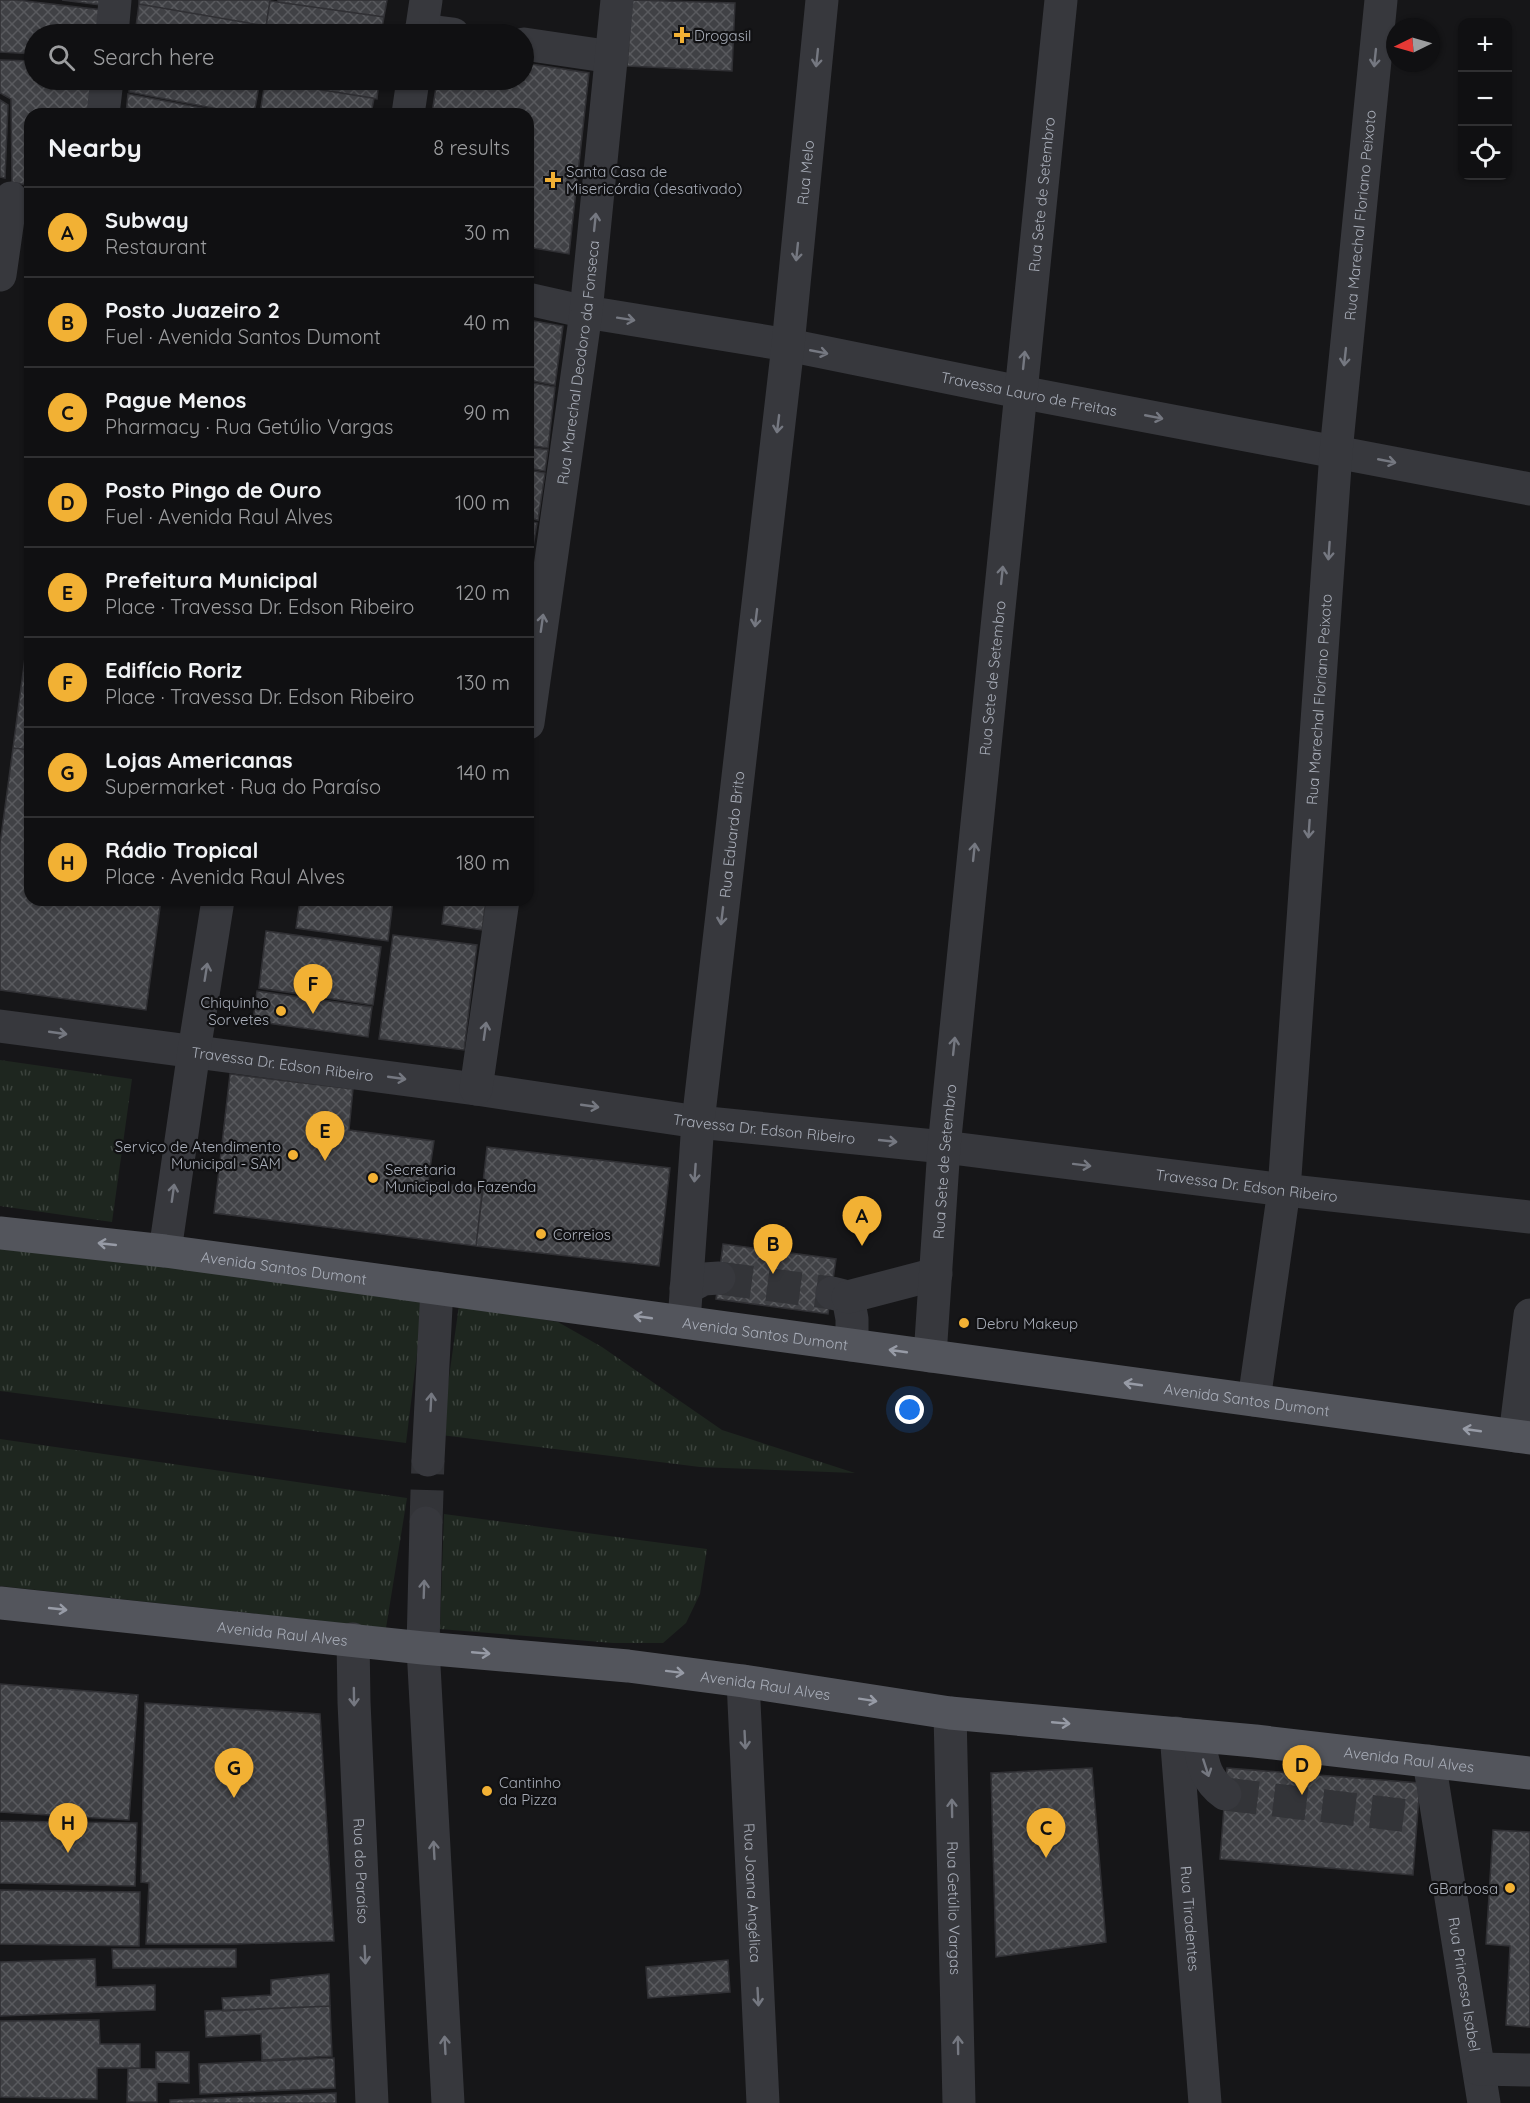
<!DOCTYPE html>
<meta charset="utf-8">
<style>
:root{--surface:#101012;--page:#19191b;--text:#f1f3f6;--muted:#9c9d9f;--line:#303032;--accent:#f2b134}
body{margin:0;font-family:Quicksand,sans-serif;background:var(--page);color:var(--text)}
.controls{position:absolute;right:18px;top:18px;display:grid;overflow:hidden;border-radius:12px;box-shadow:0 2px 4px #0004}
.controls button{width:54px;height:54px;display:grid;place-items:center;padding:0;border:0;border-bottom:2px solid var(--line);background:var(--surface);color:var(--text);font:30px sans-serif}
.compass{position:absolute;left:1386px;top:18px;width:54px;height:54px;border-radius:50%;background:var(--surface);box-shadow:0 2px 4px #0004;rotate:265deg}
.you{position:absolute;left:910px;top:1410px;width:21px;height:21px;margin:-15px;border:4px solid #fff;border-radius:50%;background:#1a73e8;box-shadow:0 0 0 9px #1a73e833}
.badge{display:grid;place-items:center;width:39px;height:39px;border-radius:50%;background:var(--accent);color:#111;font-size:20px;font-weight:700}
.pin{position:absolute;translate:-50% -50px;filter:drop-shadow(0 2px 3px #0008)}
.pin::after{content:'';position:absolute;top:32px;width:21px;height:18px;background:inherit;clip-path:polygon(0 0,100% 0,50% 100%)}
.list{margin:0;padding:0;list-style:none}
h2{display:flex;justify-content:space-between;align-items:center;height:78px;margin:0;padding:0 24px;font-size:26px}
h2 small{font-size:20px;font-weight:400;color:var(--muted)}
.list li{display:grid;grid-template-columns:39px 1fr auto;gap:18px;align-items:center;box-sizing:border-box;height:90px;padding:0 24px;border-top:2px solid var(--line)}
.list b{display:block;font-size:22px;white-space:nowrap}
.list p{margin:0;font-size:20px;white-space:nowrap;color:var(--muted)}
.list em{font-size:20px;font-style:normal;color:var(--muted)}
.icon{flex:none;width:33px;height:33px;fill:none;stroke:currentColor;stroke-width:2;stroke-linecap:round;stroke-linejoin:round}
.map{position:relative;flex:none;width:1530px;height:2103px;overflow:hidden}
.search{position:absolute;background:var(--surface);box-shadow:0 2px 4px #0004;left:24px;top:24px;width:510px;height:66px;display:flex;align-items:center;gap:15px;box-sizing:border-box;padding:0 21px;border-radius:33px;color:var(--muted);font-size:22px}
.panel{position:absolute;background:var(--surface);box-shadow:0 2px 4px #0004;left:24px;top:108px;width:510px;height:798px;border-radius:18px}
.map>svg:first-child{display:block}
</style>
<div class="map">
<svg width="1530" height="2103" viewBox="0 0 1530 2103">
<defs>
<pattern id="grass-tufts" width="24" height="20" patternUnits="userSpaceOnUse" patternTransform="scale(1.5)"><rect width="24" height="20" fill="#1e261f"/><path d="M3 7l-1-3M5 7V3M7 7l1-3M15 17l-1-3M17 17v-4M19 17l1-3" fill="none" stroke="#3c433d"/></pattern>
<pattern id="building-cross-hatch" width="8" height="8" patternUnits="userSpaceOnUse" patternTransform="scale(1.5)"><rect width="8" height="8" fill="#404145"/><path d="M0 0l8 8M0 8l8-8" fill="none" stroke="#595a5e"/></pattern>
</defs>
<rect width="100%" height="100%" fill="#161618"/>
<path fill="url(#grass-tufts)" d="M0,1060l132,19 -20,143 -112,-16z
M0,1248l424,49 -18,146 -406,-52z
M459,1305l99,17 44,25 120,83 133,43 -155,-6 -259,-32z
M0,1439l407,59 -21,130 -386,-42z
M444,1514l263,35 -7,45 -14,29 -23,20h-50l-173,-14z"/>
<path fill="url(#building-cross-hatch)" stroke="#303034" stroke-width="1.5" d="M0,0h17l86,10 -4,24h-65v20l-34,-2z
M62,0h38v5z
M139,0h131l-4,26 -127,-22z
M278,0h109l-3,17 -106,-15z
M632,0l103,3 -3,68 -105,-5z
M270,1l114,16 -3,17h-116z
M139,4l127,22 -1,8h-130z
M0,60l34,1v19h60l-3,34h-61v72l-18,-4 -1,-83 -11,-6z
M524,63l65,10 -20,181 -41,-7v-133h-96l5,-34h87z
M130,80h130l-6,34h-10l-115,-22z
M261,80h118l-2,19z
M265,81l109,17 -3,16h-111z
M128,94l106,20h-108z
M0,100l8,5 -3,73 -5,-1z
M528,320l35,6 -8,59 -27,-5z
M528,382l27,5 -7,61 -20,-3z
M528,447l20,3 -3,21 -17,-3z
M528,470l17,3 -7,47 -10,-2z
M528,521l9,2 -9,53z
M30,620v130l-17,-2z
M13,748l17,2v150h131l-15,110 -146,-20v-146z
M300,900h93l-5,41 -92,-13z
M445,900h41l-4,30 -40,-6z
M266,931l115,16 -8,58 -114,-17z
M393,935l84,10 -13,105 -85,-11z
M257,991l115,16 -4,30 -115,-16z
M230,1074l123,15 -4,41 85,11 -6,41 55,7 -7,57 -262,-33z
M487,1147l183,21 -11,98 -183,-20z
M723,1244l113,15 -8,55 -112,-15z
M0,1684l138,11 -9,125 -129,-8z
M145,1703l175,11 14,227 -100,3h-88l3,-61 -8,-1z
M1092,1768l14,174 -110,15 -5,-184z
M1227,1768l193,15 -7,92 -193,-16z
M0,1821l137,2 -2,63 -135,-3z
M1493,1830l37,2v195l-24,-2 4,-79 -24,-2z
M0,1890l140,2 -1,54 -139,-2z
M112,1949h124v18l-123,1z
M95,1959l1,28 59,-2v25l-155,6v-54z
M728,1960l2,32 -82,6 -2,-31z
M329,1974l1,32 -107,5 -1,-13 49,-3v-15z
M330,2006l2,50 -70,4 -1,-26 -55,3 -1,-26z
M99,2020l1,24h40v24h-43v31l-97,-2v-76z
M156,2052h33v31l-32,-1v20h-30l1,-34 28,1z
M334,2058l1,30 -135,6 -1,-30z
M336,2093v10h-166v-3z"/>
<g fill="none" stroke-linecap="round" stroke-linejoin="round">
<path stroke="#333438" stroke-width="33" stroke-dasharray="33 16" stroke-linecap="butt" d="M719,1278l113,15
M426,1523l2,-63
M1225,1794l192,23"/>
<g stroke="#37383d" stroke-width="33">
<path d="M421,30l32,4"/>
<path d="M112,34l3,-34"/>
<path d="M421,34l5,-34"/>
<path d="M524,44l88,13"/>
<path d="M103,114l4,-34"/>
<path d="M408,114l5,-34"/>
<path d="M0,275l11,-77"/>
<path id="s1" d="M528,299l58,13 202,33 232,47 510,97"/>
<path id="s2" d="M528,723l58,-411 31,-312"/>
<path id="s3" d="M0,1026l476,63 222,33 246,25 340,43 246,27"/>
<path d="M476,1089l27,-189"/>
<path d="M165,1251l29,-200 24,-151"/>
<path d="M686,1288l18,-9 15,-1"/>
<path d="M832,1293l16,4 4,22v26"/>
<path d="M848,1297l88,-23"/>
<path id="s4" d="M684,1322l14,-200 90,-777 34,-345"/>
<path id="s5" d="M930,1356l14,-209 117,-1147"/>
<path id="s6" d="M1254,1400l30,-210 52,-738 45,-452"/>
<path d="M1515,1436l15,-121"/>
<path d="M428,1460l9,-172"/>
<path d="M426,1523l-3,125 25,455"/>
<path id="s7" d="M353,1639l1,63 18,401"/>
<path id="s8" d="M743,1681l20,422"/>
<path id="s9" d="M950,1713l9,390"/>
<path id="s10" d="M1176,1733l29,370"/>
<path d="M1198,1736c5,25 5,42 27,58"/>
<path id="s11" d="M1429,1761l55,342"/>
<path d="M1479,2069l51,1"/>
</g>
<g stroke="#53555c" stroke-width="33">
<path id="s12" d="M0,1233l165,18 1365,187"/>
<path id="s13" d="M0,1603l423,45 205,18 115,15 207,32 305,28 275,32"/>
</g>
</g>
<defs><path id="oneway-shaft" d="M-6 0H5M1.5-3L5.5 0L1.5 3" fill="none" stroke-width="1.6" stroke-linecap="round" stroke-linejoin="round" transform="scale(1.5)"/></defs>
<g stroke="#757881">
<use href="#oneway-shaft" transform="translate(817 58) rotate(96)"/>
<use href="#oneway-shaft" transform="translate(1375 58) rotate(96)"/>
<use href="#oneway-shaft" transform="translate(595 222) rotate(-84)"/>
<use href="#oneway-shaft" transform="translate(797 252) rotate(96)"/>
<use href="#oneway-shaft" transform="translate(626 319) rotate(9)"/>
<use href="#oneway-shaft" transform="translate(819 352) rotate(11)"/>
<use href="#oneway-shaft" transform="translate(1345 357) rotate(96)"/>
<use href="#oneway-shaft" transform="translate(1024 360) rotate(-84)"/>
<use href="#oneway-shaft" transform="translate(1154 417) rotate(11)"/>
<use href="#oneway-shaft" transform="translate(778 424) rotate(97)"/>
<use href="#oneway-shaft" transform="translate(1387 461) rotate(11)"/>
<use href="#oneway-shaft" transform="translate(1329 551) rotate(94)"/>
<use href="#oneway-shaft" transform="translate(1002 575) rotate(-84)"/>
<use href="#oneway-shaft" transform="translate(756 618) rotate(97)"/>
<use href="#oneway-shaft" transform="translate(542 623) rotate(-82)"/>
<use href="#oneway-shaft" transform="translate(1309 829) rotate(94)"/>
<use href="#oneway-shaft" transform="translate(974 852) rotate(-84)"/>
<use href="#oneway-shaft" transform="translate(722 916) rotate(97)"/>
<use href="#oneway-shaft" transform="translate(206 972) rotate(-81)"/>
<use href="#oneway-shaft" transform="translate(485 1031) rotate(-82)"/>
<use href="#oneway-shaft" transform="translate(58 1033) rotate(8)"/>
<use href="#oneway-shaft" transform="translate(954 1046) rotate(-84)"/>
<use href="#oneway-shaft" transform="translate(397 1078) rotate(8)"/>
<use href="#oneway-shaft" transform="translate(590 1106) rotate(8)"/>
<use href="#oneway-shaft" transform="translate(888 1141) rotate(6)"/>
<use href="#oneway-shaft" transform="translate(1082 1165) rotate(7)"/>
<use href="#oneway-shaft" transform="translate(695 1173) rotate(94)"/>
<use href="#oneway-shaft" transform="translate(173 1193) rotate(-82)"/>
<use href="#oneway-shaft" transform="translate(431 1402) rotate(-87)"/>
<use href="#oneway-shaft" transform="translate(424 1589) rotate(-88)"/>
<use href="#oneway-shaft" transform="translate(354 1697) rotate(89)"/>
<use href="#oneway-shaft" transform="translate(745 1740) rotate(87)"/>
<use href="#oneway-shaft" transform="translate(1206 1768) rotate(72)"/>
<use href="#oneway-shaft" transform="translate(952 1808) rotate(-91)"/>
<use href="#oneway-shaft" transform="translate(434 1850) rotate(-93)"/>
<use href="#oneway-shaft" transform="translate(365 1955) rotate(87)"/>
<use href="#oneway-shaft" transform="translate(758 1997) rotate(87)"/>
<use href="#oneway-shaft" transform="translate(445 2045) rotate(-93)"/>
<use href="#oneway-shaft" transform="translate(958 2045) rotate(-91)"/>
</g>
<g stroke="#979ba6">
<use href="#oneway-shaft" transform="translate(107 1244) rotate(-174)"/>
<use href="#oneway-shaft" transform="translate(643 1317) rotate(-172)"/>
<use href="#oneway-shaft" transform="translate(898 1351) rotate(-172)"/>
<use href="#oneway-shaft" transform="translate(1133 1384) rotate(-172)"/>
<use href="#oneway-shaft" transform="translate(1472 1430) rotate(-172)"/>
<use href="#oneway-shaft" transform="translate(58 1609) rotate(6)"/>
<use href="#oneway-shaft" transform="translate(481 1653) rotate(5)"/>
<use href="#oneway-shaft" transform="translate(675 1672) rotate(7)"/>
<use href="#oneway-shaft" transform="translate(868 1700) rotate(9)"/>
<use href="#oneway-shaft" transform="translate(1061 1723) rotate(5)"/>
</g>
<g fill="#f2b134" stroke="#111113" stroke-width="2">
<path d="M679 26h6v6h6v6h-6v6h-6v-6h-6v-6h6z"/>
<path d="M550 171h6v6h6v6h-6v6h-6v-6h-6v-6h6z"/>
<circle cx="281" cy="1011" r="6"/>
<circle cx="293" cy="1155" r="6"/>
<circle cx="373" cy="1178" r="6"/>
<circle cx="541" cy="1234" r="6"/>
<circle cx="964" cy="1323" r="6"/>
<circle cx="487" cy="1791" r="6"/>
<circle cx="1510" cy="1888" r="6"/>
</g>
<g text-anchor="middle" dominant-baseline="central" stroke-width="4.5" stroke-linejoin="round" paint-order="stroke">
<g font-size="15" fill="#a8adb8" stroke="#111113" text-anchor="start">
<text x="694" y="35">Drogasil</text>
<text x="566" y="171">Santa Casa de<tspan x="566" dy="17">Misericórdia (desativado)</tspan></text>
<text x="269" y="1002" text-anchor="end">Chiquinho<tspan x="269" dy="17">Sorvetes</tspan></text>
<text x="281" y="1146" text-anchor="end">Serviço de Atendimento<tspan x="281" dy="17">Municipal - SAM</tspan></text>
<text x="385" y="1169">Secretaria<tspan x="385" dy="17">Municipal da Fazenda</tspan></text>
<text x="553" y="1234">Correios</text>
<text x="976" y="1323">Debru Makeup</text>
<text x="499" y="1782">Cantinho<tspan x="499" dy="17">da Pizza</tspan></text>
<text x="1498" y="1888" text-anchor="end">GBarbosa</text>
</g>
<g font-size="15" fill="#a8adb8" stroke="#111113">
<text stroke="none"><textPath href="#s4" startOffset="1156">Rua Melo</textPath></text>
<text stroke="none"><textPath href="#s5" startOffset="1167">Rua Sete de Setembro</textPath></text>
<text stroke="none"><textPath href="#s6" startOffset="1190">Rua Marechal Floriano Peixoto</textPath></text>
<text stroke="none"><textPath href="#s2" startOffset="364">Rua Marechal Deodoro da Fonseca</textPath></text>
<text stroke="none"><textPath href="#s1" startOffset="510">Travessa Lauro de Freitas</textPath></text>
<text stroke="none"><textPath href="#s5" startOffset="681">Rua Sete de Setembro</textPath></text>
<text stroke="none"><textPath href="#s6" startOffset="704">Rua Marechal Floriano Peixoto</textPath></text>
<text stroke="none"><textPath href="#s4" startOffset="490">Rua Eduardo Brito</textPath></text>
<text stroke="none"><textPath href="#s3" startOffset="285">Travessa Dr. Edson Ribeiro</textPath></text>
<text stroke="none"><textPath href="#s3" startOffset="771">Travessa Dr. Edson Ribeiro</textPath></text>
<text stroke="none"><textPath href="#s5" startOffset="195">Rua Sete de Setembro</textPath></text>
<text stroke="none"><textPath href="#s3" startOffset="1257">Travessa Dr. Edson Ribeiro</textPath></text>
<text stroke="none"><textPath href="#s12" startOffset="286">Avenida Santos Dumont</textPath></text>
<text stroke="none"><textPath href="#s12" startOffset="772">Avenida Santos Dumont</textPath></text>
<text stroke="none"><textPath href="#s12" startOffset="1258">Avenida Santos Dumont</textPath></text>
<text stroke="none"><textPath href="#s13" startOffset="284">Avenida Raul Alves</textPath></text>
<text stroke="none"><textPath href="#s13" startOffset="770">Avenida Raul Alves</textPath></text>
<text stroke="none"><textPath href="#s13" startOffset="1418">Avenida Raul Alves</textPath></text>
<text stroke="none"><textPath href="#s7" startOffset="232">Rua do Paraíso</textPath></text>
<text stroke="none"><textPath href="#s8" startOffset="212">Rua Joana Angélica</textPath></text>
<text stroke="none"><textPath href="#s9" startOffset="195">Rua Getúlio Vargas</textPath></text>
<text stroke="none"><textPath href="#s10" startOffset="186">Rua Tiradentes</textPath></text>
<text stroke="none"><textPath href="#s11" startOffset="226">Rua Princesa Isabel</textPath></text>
</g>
</g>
</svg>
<div class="controls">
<button>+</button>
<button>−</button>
<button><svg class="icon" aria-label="locate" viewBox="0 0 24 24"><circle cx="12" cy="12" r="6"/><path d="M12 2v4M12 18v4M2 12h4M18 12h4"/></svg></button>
</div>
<svg class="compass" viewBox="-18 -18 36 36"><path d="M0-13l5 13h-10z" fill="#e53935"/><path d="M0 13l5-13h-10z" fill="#9c9d9f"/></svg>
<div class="you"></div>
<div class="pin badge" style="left:862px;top:1246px">A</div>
<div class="pin badge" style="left:773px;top:1274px">B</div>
<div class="pin badge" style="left:1046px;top:1858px">C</div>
<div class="pin badge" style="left:1302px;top:1795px">D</div>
<div class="pin badge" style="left:325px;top:1161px">E</div>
<div class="pin badge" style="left:313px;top:1014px">F</div>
<div class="pin badge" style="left:234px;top:1798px">G</div>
<div class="pin badge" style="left:68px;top:1853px">H</div>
<div class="search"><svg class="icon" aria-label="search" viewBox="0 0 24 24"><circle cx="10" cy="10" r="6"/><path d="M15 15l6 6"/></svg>Search here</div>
<section class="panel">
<h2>Nearby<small>8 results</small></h2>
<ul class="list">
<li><span class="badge">A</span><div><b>Subway</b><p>Restaurant</p></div><em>30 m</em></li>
<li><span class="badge">B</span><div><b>Posto Juazeiro 2</b><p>Fuel · Avenida Santos Dumont</p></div><em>40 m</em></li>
<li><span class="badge">C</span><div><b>Pague Menos</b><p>Pharmacy · Rua Getúlio Vargas</p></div><em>90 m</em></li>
<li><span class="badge">D</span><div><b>Posto Pingo de Ouro</b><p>Fuel · Avenida Raul Alves</p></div><em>100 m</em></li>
<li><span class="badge">E</span><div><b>Prefeitura Municipal</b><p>Place · Travessa Dr. Edson Ribeiro</p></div><em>120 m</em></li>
<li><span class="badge">F</span><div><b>Edifício Roriz</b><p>Place · Travessa Dr. Edson Ribeiro</p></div><em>130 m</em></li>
<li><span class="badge">G</span><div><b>Lojas Americanas</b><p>Supermarket · Rua do Paraíso</p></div><em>140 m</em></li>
<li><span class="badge">H</span><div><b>Rádio Tropical</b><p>Place · Avenida Raul Alves</p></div><em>180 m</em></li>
</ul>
</section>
</div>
